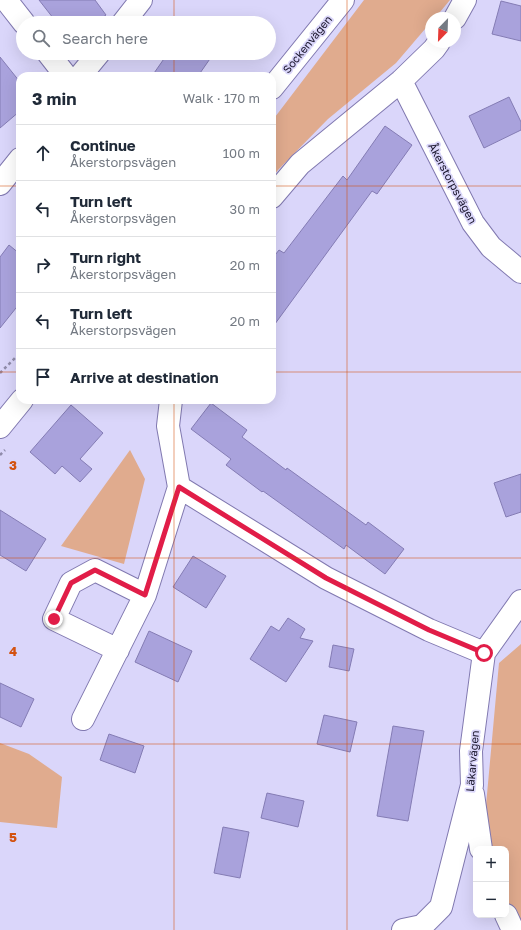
<!DOCTYPE html>
<meta charset="utf-8">
<style>
:root{--surface:#fff;--page:#f2f2f3;--text:#1f2937;--muted:#747a83;--line:#e0e1e3}
body{margin:0;font-family:"Golos Text",sans-serif;background:var(--page);color:var(--text)}
.controls{position:absolute;right:12px;bottom:12px;display:grid;overflow:hidden;border-radius:8px;box-shadow:0 4px 16px #0002}
.controls button{width:36px;height:36px;display:grid;place-items:center;padding:0;border:0;border-bottom:1px solid var(--line);background:var(--surface);color:var(--text);font:20px sans-serif}
.compass{position:absolute;left:425px;top:12px;width:36px;height:36px;border-radius:50%;background:var(--surface);box-shadow:0 4px 16px #0002;rotate:203deg}
.stop{position:absolute;width:12px;height:12px;margin:-9px;border:3px solid #e11d48;border-radius:50%;background:#fff}
.stop.end{background:#e11d48;border-color:#fff;box-shadow:0 1px 4px #0008}
.list{margin:0;padding:0;list-style:none}
h2{display:flex;justify-content:space-between;align-items:center;height:52px;margin:0;padding:0 16px;font-size:17px}
h2 small{font-size:13px;font-weight:400;color:var(--muted)}
.list li{display:grid;grid-template-columns:26px 1fr auto;gap:12px;align-items:center;box-sizing:border-box;height:56px;padding:0 16px;border-top:1px solid var(--line)}
.list b{display:block;font-size:15px;white-space:nowrap}
.list p{margin:0;font-size:13px;white-space:nowrap;color:var(--muted)}
.list em{font-size:13px;font-style:normal;color:var(--muted)}
.icon{flex:none;width:22px;height:22px;fill:none;stroke:currentColor;stroke-width:2;stroke-linecap:round;stroke-linejoin:round}
.map{position:relative;flex:none;width:521px;height:930px;overflow:hidden}
.search{position:absolute;background:var(--surface);box-shadow:0 4px 16px #0002;left:16px;top:16px;width:260px;height:44px;display:flex;align-items:center;gap:10px;box-sizing:border-box;padding:0 14px;border-radius:22px;color:var(--muted);font-size:15px}
.panel{position:absolute;background:var(--surface);box-shadow:0 4px 16px #0002;left:16px;top:72px;width:260px;height:332px;border-radius:12px}
.map>svg:first-child{display:block}
</style>
<div class="map">
<svg width="521" height="930" viewBox="0 0 521 930">
<rect width="100%" height="100%" fill="#dad6fa"/>
<path fill="#e0ab8e" d="M364,0h86l-15,18h-4v4l-35,41 -68,56 -50,51 -6,8v-57z
M130,450l15,29 -21,85 -63,-18z
M521,644v286l-15,-15v-66h-24l17,-186z
M0,743l29,11 33,23 -5,51 -57,-6z"/>
<path fill="#a9a2dc" stroke="#847cb4" d="M39,0h56l11,15 -11,8h-38z
M501,1l20,5v35l-29,-7z
M168,53h46l-16,23h-46z
M0,57l20,25v29l-20,17z
M509,97l12,25v8l-37,18 -15,-32z
M385,126l27,19 -35,49 -5,-3 -100,137v-69l7,-9 5,3 59,-77 4,4z
M9,245l11,9v49l-20,25v-71z
M211,403l36,27 -5,7 44,33 1,-2 79,57 2,-3 36,27 -19,25 -39,-29 -2,4 -81,-58 -1,1 -36,-27 5,-6 -40,-30z
M71,405l32,28 -23,26 12,10 -12,13 -18,-16 -7,8 -25,-22z
M521,474v38l-15,5 -12,-34z
M0,510l46,29 -20,32 -26,-16z
M193,556l33,20 -20,32 -33,-21z
M288,618l17,11 -5,9 13,3 -27,41 -36,-23 21,-33 8,5z
M149,631l43,20 -14,31 -43,-20z
M333,645l21,4 -5,22 -20,-4z
M0,683l34,16 -13,28 -21,-10z
M324,715l33,7 -7,30 -33,-8z
M393,726l31,5 -16,90 -31,-5z
M109,734l35,12 -9,27 -35,-13z
M267,793l37,8 -6,26 -37,-9z
M223,827l26,5 -9,46 -26,-5z"/>
<g fill="none" stroke-linecap="round" stroke-linejoin="round">
<g stroke="#8179b0" stroke-width="24">
<path id="minor" d="M6,0l18,23
M455,18l10,-18
M123,23l18,-23
M48,53l18,23
M80,76l19,-23
M401,81l72,142 18,24 30,25
M272,88l71,-88
M0,184l20,-25
M272,197l28,-33 101,-83 33,-32 5,-7
M171,400l-3,26 11,61 147,91 103,52 55,23
M0,427l22,-27
M118,650l-64,-31 17,-36 24,-13 50,25
M83,719l62,-124 34,-108
M473,794l8,55
M506,915l7,15
M403,930l19,-4 19,-19 31,-122 -1,-34 13,-98 37,-52"/>
</g>
<path stroke="#908cab" stroke-width="2.5" stroke-dasharray="3 3" stroke-linecap="butt" d="M0,373l20,-20
M0,455l5,-5"/>
<use href="#minor" stroke="#fff" stroke-width="22"/>
</g>
<g fill="none" stroke-linecap="round" stroke-linejoin="round">
<path stroke="#e11d48" stroke-width="5" d="M54,619l17,-36 24,-13 50,25 34,-108 147,91 103,52 55,23"/>
</g>
<path fill="none" stroke="#d3520f" stroke-width="1" stroke-opacity="0.55" d="M174,0v23M347,0v930M174,53v23M0,186h20M272,186h249M0,372h20M272,372h249M174,400v530M0,558h521M0,744h521"/>
<g text-anchor="middle" dominant-baseline="central" stroke-width="3.5" stroke-linejoin="round" paint-order="stroke">
<g font-size="11" fill="#18142a" stroke="#dad6fa">
<text transform="translate(307 44) rotate(-51)">Sockenvägen</text>
<text transform="translate(453 183) rotate(62)">Åkerstorpsvägen</text>
<text transform="translate(472 761) rotate(-85)">Läkarvägen</text>
</g>
</g>
<g font-size="13" text-anchor="middle" font-weight="bold" fill="#d3520f" stroke="#dad6fa" stroke-width="3.5" stroke-linejoin="round" paint-order="stroke">
<text x="13" y="470">3</text>
<text x="13" y="656">4</text>
<text x="13" y="842">5</text>
</g>
</svg>
<div class="controls">
<button>+</button>
<button>−</button>
</div>
<svg class="compass" viewBox="-18 -18 36 36"><path d="M0-13l5 13h-10z" fill="#e53935"/><path d="M0 13l5-13h-10z" fill="#747a83"/></svg>
<div class="stop" style="left:484px;top:653px"></div>
<div class="stop end" style="left:54px;top:619px"></div>
<div class="search"><svg class="icon" aria-label="search" viewBox="0 0 24 24"><circle cx="10" cy="10" r="6"/><path d="M15 15l6 6"/></svg>Search here</div>
<section class="panel">
<h2>3 min<small>Walk · 170 m</small></h2>
<ul class="list">
<li><svg class="icon" aria-label="ahead" viewBox="0 0 24 24"><path d="M12 20V5M6 11l6-6 6 6"/></svg><div><b>Continue</b><p>Åkerstorpsvägen</p></div><em>100 m</em></li>
<li><svg class="icon" aria-label="left" viewBox="0 0 24 24"><path d="M17 20v-9H6M10 6l-5 5 5 5"/></svg><div><b>Turn left</b><p>Åkerstorpsvägen</p></div><em>30 m</em></li>
<li><svg class="icon" aria-label="right" viewBox="0 0 24 24"><path d="M7 20v-9h11M14 6l5 5-5 5"/></svg><div><b>Turn right</b><p>Åkerstorpsvägen</p></div><em>20 m</em></li>
<li><svg class="icon" aria-label="left" viewBox="0 0 24 24"><path d="M17 20v-9H6M10 6l-5 5 5 5"/></svg><div><b>Turn left</b><p>Åkerstorpsvägen</p></div><em>20 m</em></li>
<li><svg class="icon" aria-label="arrive" viewBox="0 0 24 24"><path d="M6 21V4h12l-3 4 3 4H6"/></svg><div><b>Arrive at destination</b></div></li>
</ul>
</section>
</div>
